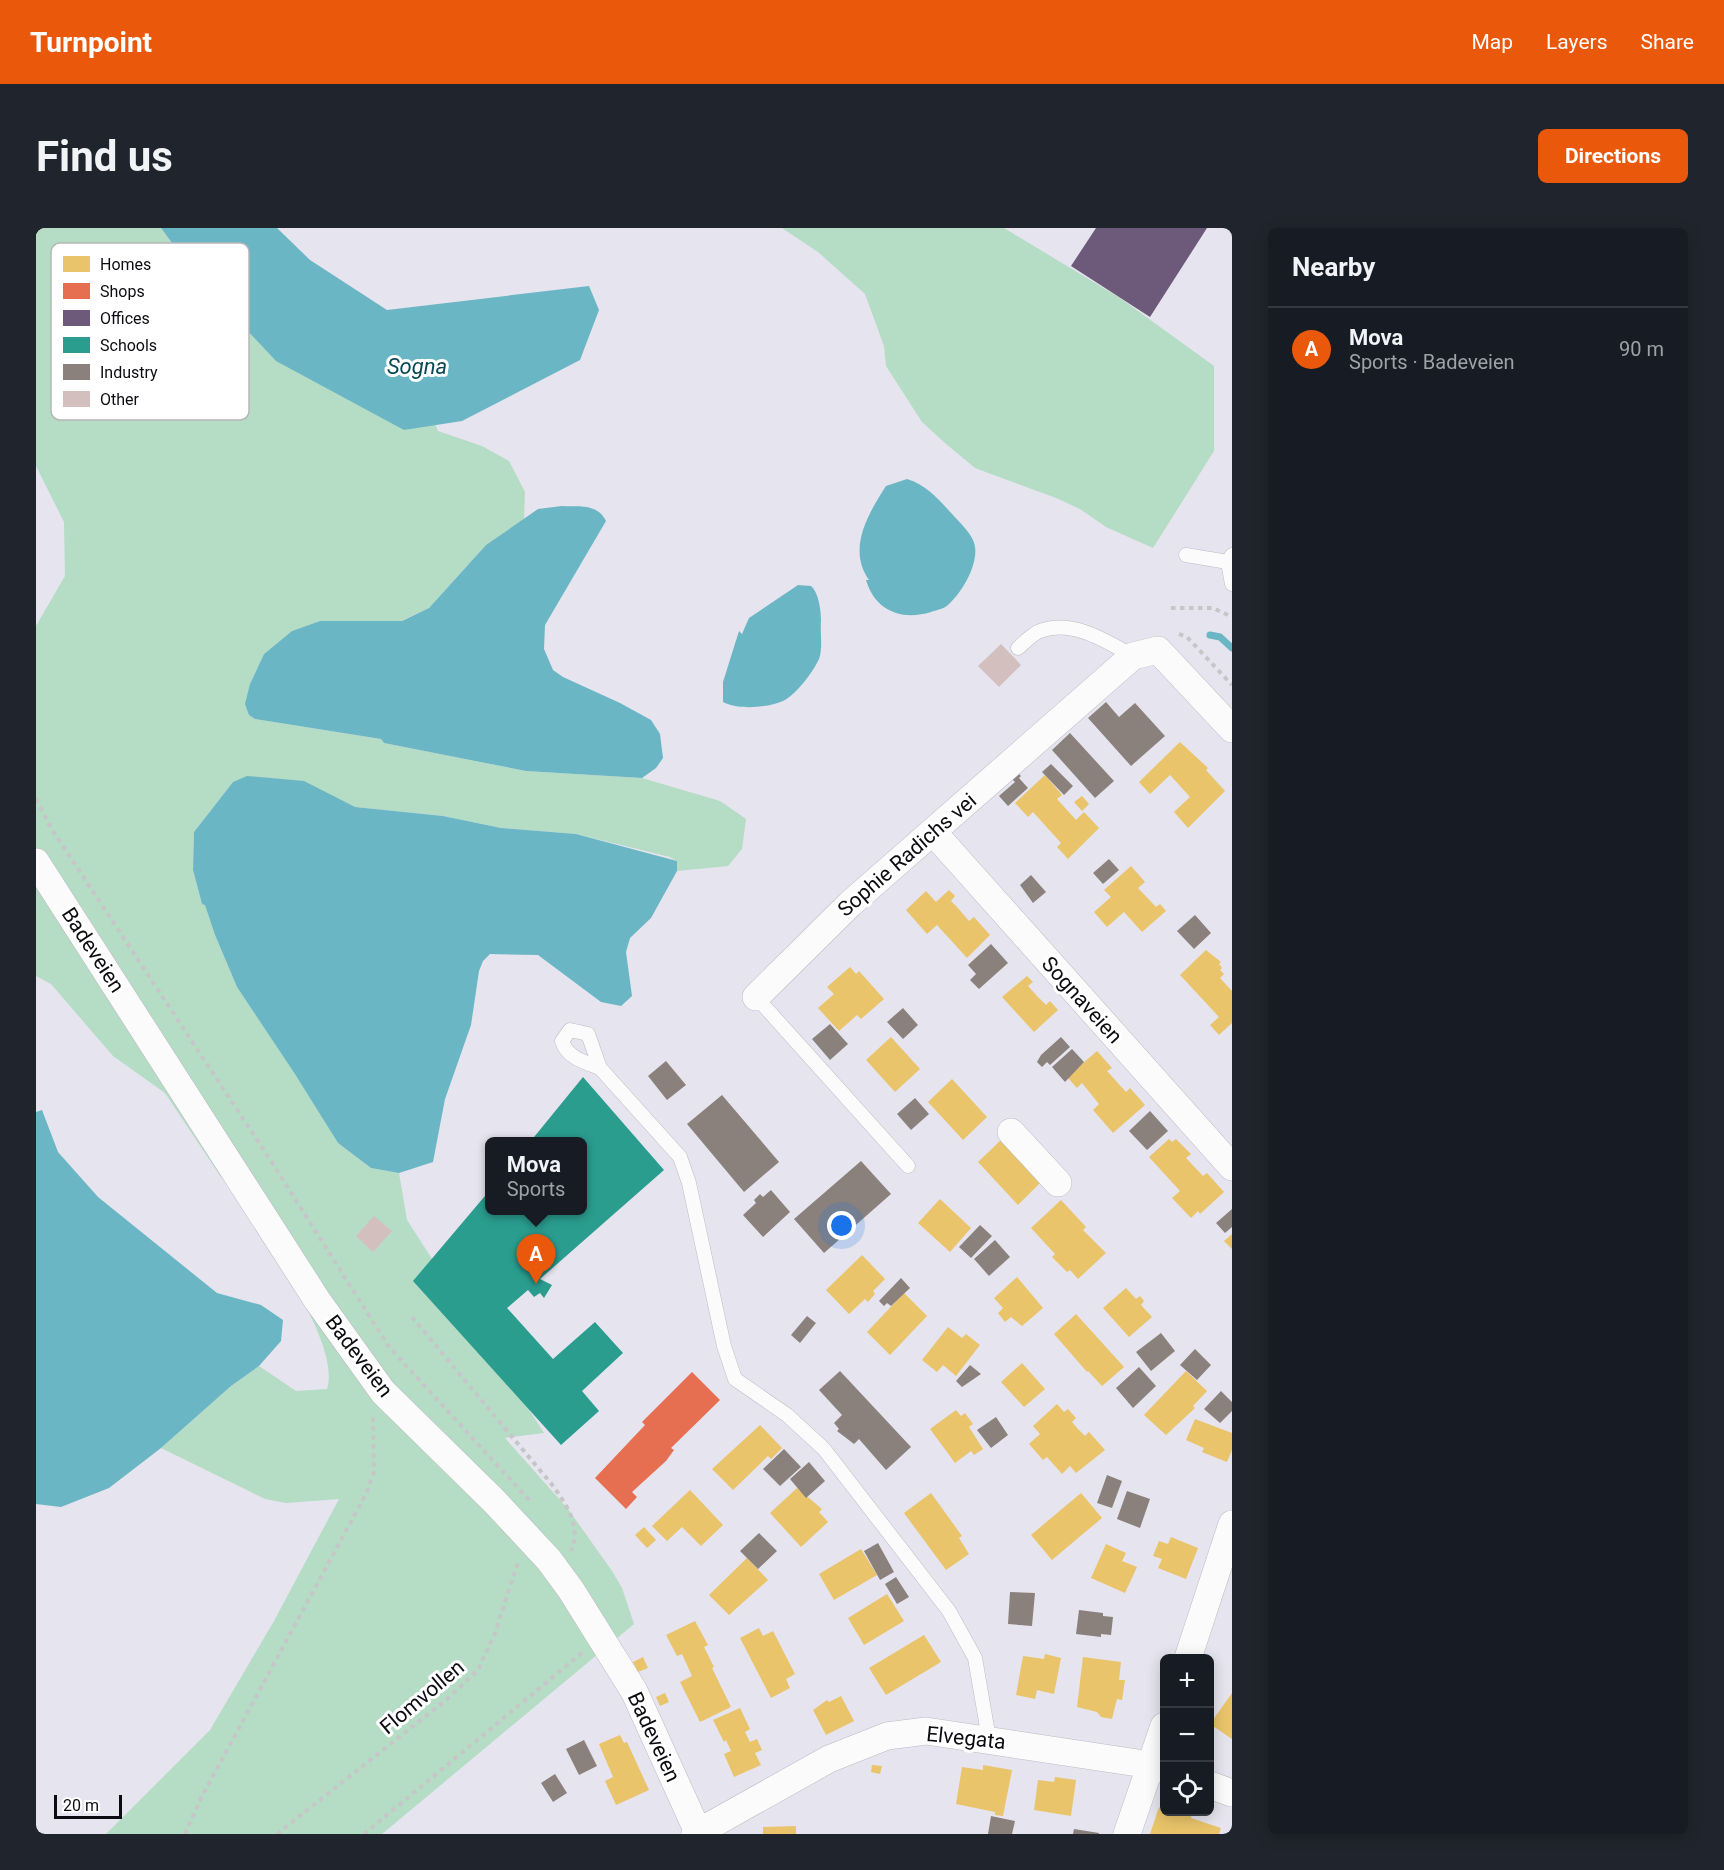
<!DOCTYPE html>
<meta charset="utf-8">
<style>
:root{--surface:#171b24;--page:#20242c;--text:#f1f3f6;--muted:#9ea1a6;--line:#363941;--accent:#ea580c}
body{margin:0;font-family:Roboto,sans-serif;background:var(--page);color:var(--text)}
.controls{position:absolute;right:18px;bottom:18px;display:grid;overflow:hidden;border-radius:9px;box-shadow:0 3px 15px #0003}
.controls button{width:54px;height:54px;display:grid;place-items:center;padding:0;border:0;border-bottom:2px solid var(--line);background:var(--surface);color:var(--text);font:30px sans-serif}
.scale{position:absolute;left:18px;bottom:15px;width:68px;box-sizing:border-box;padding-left:6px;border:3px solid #0c0b11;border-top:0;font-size:16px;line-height:21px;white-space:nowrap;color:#0c0b11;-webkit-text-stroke:4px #fff;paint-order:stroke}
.you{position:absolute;left:806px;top:998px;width:21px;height:21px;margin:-15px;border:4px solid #fff;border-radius:50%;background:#1a73e8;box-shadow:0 0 0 9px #1a73e833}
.badge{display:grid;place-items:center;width:39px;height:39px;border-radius:50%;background:var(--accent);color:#fff;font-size:20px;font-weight:700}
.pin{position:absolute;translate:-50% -50px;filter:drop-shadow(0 2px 3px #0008)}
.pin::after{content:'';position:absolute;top:32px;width:21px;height:18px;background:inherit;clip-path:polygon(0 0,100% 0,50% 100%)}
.popup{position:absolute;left:449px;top:909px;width:102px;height:78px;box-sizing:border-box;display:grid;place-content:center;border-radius:9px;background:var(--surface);filter:drop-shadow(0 2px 4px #0005);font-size:20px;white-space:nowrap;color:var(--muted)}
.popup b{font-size:22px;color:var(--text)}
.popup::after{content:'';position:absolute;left:50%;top:100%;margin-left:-12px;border:12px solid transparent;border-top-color:var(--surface)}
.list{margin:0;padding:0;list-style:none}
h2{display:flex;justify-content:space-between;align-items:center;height:78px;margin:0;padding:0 24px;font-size:26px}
h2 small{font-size:20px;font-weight:400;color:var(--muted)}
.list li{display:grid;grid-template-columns:39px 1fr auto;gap:18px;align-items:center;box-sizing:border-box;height:84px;padding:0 24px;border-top:2px solid var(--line)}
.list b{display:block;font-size:22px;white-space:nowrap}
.list p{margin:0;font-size:20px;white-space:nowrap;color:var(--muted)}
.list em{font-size:20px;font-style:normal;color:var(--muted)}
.icon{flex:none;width:33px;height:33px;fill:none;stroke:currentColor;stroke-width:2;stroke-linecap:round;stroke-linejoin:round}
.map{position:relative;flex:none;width:1196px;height:1606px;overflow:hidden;border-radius:9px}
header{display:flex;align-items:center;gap:36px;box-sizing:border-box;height:84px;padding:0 30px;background:var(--accent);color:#fff}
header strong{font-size:28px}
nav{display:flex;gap:33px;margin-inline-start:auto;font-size:21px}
.intro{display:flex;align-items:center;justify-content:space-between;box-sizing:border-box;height:144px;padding:0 36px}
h1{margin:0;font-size:42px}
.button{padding:15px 27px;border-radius:9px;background:var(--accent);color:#fff;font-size:21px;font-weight:700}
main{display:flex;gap:36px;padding:0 36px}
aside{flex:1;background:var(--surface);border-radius:9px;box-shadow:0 3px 15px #0003}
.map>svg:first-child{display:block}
</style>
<header>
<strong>Turnpoint</strong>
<nav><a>Map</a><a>Layers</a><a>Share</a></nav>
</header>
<div class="intro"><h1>Find us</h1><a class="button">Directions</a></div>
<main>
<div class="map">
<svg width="1196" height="1606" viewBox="0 0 1196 1606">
<rect width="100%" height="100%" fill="#e6e4ee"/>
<path fill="#b5dcc4" d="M0,0h125l36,49 207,153 31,-6 3,7 44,15 27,15 16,31 -1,27 -38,26 -57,63 -28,13h-81l-28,10 -28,23 -14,30 -1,31 6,4 126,20 3,4 142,28 116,7 78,23 26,18 -4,30 -14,17 -51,5v-10l-7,-4 -94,-23 -75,-6 -58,-12 -88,-9 -24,-11 -98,-14 -39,50 -1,38 9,34h3l10,31 22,52 59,87 42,69 33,25 28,5 8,47 137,213 -39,5 63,71 44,62 10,17 12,36 -252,210h-276l104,-104 64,-109 65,-122 -53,4 -21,-4 -104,-51 70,-62 28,-20 37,25 31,-2c15,-47 -67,-155 -92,-196l-14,-16 -56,-84 -52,-37 -62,-72 -15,-8v-350l29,-50 -1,-54 -28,-56z
M746,0h222l116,70 94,68v85l-61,97 -47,-21 -26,-18 -24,-11 -81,-30 -30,-25 -23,-21 -36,-56 -2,-20 -19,-52 -47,-42z"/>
<path fill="#6ab6c5" d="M125,0h116l33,32 77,50 202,-24 10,24 -19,50 -118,61 -58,9 -128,-69 -79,-84z
M871,251c20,6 32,21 46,36 6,7 16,16 20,25 9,19 -10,52 -25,65 -4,4 -12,5 -17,7 -29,9 -56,-1 -65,-32h3c-22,-31 -1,-66 17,-94z
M526,278c17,1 35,-3 44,15l-61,104 -1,24 9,21 10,7 57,26 31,17 9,14 3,24 -7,10 -14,10 -116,-7 -142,-28 -3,-4 -126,-20 -6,-4 -4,-11 5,-20 14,-30 28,-23 28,-10h82l27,-13 57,-63 52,-36z
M762,357l13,1c8,7 10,25 10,35 -1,11 2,28 -2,38 -6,13 -23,36 -36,42 -16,7 -45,9 -60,1v-20l16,-51 3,3 7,-16z
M211,548l57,5 51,26 88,9 58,12 75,6 101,27v10l-26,47 -21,20 -4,14 6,44 -11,10 -20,-4 -63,-47 -48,-1 -7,7 -4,10 -8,54 -26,74 -12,63 -34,11 -28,-5 -33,-25 -43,-69 -58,-87 -22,-52 -10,-30 -3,-1 -9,-34 1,-38 39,-50z
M6,882l16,42 40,45 119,96 44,12 22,15 -2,21 -22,25 -28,20 -70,62 -52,40 -48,19 -25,-3v-392z"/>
<path fill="#e9c46a" d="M1144,514l28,26 -2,2 19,21 -37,37 -14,-16 16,-15 -20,-22 -20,19 -11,-12z
M1009,547l17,20 -5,4 19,21 8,-8 15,16 -31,31 -11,-12 4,-4 -28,-31 -5,5 -13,-14z
M1046,568l7,8 -7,7 -8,-9z
M1095,638l14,16 -7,6 18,19 4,-3 6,7 -24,21 -18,-20 -17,15 -13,-15 17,-15 -7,-7z
M913,662l6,6 -4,5 6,6 12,14 5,-4 16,18 -23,23 -30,-33 -10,9 -21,-24 20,-19 10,11z
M1170,722l15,12 -2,2 3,4 -2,2 4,4 -4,4 12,13v32l-13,12 -9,-10 9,-8 -39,-42z
M814,739l6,7 3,-3 25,28 -23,20 -4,-4 -18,16 -21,-23 16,-14 -7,-7z
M991,748l6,6 -5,4 10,11 8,8 4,-4 8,9 -24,22 -32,-35z
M855,809l29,32 -25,23 -29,-32z
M1061,823l15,17 -5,3 19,21 4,-4 15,17 -32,28 -20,-23 6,-6 -17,-21 -5,5 -10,-11z
M916,851l35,38 -24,23 -35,-38z
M966,911l41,41 -25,25 -40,-43z
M1133,911l3,3 4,-3 15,15 -5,4 17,18 4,-3 17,19 -24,22 -2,-3 -7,7 -19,-20 8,-7 -31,-34z
M904,971l31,29 -21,24 -32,-29z
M1025,972l25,27 -3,3 23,23 -28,26 -8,-9 -3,2 -15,-15 3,-3 -24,-26z
M1196,1006v15l-8,-8z
M826,1027l23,24 -12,12 2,3 -7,8 -3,-3 -16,15 -23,-24z
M981,1049l26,31 -21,18 -11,-9 -6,5 -7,-9 5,-5 -9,-10z
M1090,1060l10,11 4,-3 4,5 -3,4 11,12 -23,20 -26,-29z
M868,1065l23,23 -37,39 -23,-23z
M1040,1086l48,53 -22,19 -14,-15 -1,1 -33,-38z
M912,1099l14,11 4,-4 14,11 -24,31 -13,-11 -6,7 -15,-12z
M986,1135l23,26 -21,18 -23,-25z
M1150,1143l21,20 -14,15 2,2 -29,27 -22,-20z
M1021,1176l7,8 4,-3 8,9 -4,4 6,7 7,7 4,-4 16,18 -29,23 -6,-7 -8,8 -15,-17 -4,3 -14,-16 11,-10 -7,-8z
M920,1182l5,6 4,-3 8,11 -4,3 14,22 -9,6 -3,-4 -16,12 -25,-34z
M1159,1191l37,14v17l-5,12 -25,-10 2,-4 -18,-8z
M724,1197l22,23 -11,11 -3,-3 -35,34 -21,-21z
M761,1260l25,21 -3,3 9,10 -27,25 -31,-34z
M654,1262l33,35 -22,21 -19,-19 -15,14 -15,-15z
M895,1265l31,43 -3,2 10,16 -23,16 -42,-57z
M1045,1265l21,25 -50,42 -21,-25z
M608,1299l12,13 -9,8 -12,-13z
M1135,1309l27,11 -12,31 -28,-11 4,-9 -9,-3 6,-15 9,3z
M1070,1316l20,9 -4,8 15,6 -12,26 -34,-15z
M825,1321l16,26 -43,25 -15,-26z
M711,1330l21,22 -39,35 -20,-20z
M851,1366l17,27 -40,24 -16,-27z
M659,1393l13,24 -4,2 10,20 -2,1 19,39 -31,15 -20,-40 12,-6 -10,-22 -5,2 -11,-21z
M723,1400l4,8 10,-5 22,43 -9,5 4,9 -19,10 -31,-60z
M888,1407l17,27 -55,33 -17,-27z
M1009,1426l16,4 -7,36 -17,-4 -2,9 -19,-4 7,-39 21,3z
M607,1429l5,11 -10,4 -5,-10z
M1047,1429l38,5 -2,18h6l-3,20 -5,-1 -5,20 -11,-2 -4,-5 -20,-5z
M629,1465l4,9 -9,4 -4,-9z
M1196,1465v46l-22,-15z
M805,1468l13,25 -28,14 -13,-25 14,-10 2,2z
M704,1480l10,21 -5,3 5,10 7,-3 5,11 -7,3 6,12 -27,12 -10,-23 7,-3 -5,-11 -2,2 -11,-22z
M584,1507l4,8 3,-1 22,48 -33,15 -11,-24 8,-4 -14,-33z
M836,1537l10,1 -2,8 -9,-2z
M947,1537l29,5 -9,46 -8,-1v-3l-39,-8 6,-37 21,3z
M1019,1549l21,3 -5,36 -37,-6 4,-30 16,2z
M1123,1579l5,5h28l-1,6 30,10 -2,6h-69z
M760,1598v8h-33v-7z"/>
<path fill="#e76f51" d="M656,1144l28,28 -49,48 3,2 -8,11 -34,31 5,5 -11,12 -31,-31 50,-53 -3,-3z"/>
<path fill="#6d597a" d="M1060,0h111l-57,89 -79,-51z"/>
<path fill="#2a9d8f" d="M547,849l81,93 -124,109 12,6 -8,13 -4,-5 -6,4 -6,-7 -21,18 46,51 42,-37 28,31 -41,38 17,20 -38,34 -148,-164 77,-91v20h92v-68h-52z"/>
<path fill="#8a817c" d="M1070,474l13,15 16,-14 30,33 -34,30 -43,-48z
M1034,505l44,48 -19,17 -43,-48z
M1015,536l22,22 -9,9 -22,-23z
M982,545l3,3 -2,2 9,10 -20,18 -9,-10 16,-14 -3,-3z
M1073,631l10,11 -16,14 -10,-11z
M995,647l15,17 -13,11 -13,-18z
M1159,687l16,18 -17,16 -17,-18z
M955,716l17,19 -29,26 -9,-9 6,-6 -8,-9z
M867,780l15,17 -15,14 -16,-17z
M794,796l18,20 -18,16 -18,-21z
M1025,809l9,10 -20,18 -3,-3 -5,5 -5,-5 4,-7z
M1036,821l12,13 -19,20 -13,-15z
M630,833l20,24 -19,15 -19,-24z
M686,867l57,67 -35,30 -57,-68z
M879,870l14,16 -18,16 -14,-16z
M1114,883l18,20 -21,19 -18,-19z
M825,933l30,33 -67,59 -30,-34z
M735,962l19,22 -27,25 -20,-22 13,-12 -2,-3 6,-6 3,3z
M1196,981v18l-7,6 -9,-10z
M944,997l12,11 -21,22 -12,-11z
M959,1012l15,17 -21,19 -15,-17z
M865,1050l9,10 -19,18 -4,-3 -3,3 -5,-5z
M771,1088l9,7 -16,20 -9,-8z
M1125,1105l14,18 -24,20 -15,-19z
M1159,1121l16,16 -14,15 -17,-15z
M934,1137l11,9 -19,13 -6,-6z
M1103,1139l17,19 -23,22 -17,-20z
M804,1143l71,76 -25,23 -27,-31 -5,5 -17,-13 2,-2 -5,-6 8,-8 -23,-25z
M1185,1163l11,11v9l-12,12 -16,-14z
M960,1189l12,18 -17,13 -14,-18z
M748,1221l17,18 -21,19 -17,-17z
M773,1234l16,19 -19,17 -16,-19z
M1071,1247l15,6 -10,27 -15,-5z
M1091,1263l23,8 -10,29 -23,-9z
M723,1305l18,18 -19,18 -18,-18z
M842,1315l16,29 -14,8 -16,-29z
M860,1349l13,20 -12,7 -12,-20z
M974,1364l25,1 -3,33 -24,-2z
M1043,1382l24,3v3l10,1 -2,18 -10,-1v3l-25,-3z
M548,1512l13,26 -18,9 -13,-26z
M519,1546l12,19 -14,9 -12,-19z
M955,1588l24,5 -3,13h-24z
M1038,1601l25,4v1h-26z"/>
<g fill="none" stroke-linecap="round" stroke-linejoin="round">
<path stroke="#6ab6c5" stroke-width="7" d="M1174,407l10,2 12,11"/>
</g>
<path fill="#d3bfbe" d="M965,416l20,21 -22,22 -21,-21z
M338,988l18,15 -19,21 -17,-16z"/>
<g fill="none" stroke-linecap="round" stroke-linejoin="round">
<g stroke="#bcbac2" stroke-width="15">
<path id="lane" d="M1150,327l42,7
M1196,327l-4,7 4,22
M982,420c7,-6 14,-14 22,-17 33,-12 66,10 93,25
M720,769l152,169
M564,840c-15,-6 -33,-10 -38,-27l8,-11 18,4 12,34 80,89 9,26 35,163 11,33 52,36 37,34 125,162 26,47 14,81"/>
</g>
<g stroke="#bcbac2" stroke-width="28">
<path id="street" d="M897,604l299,335
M0,634l281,438 66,92 111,109 55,59 22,30 63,101 64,141
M720,769l94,-93 283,-248 25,-6 74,79
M975,904l47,51
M1152,1430l44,-134
M1174,1557l22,8
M659,1606l134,-75 58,-23 39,-5 225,34 13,4
M1091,1606l37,-108"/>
</g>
<path stroke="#c6c6c9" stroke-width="4" stroke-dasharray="4.5 4.5" stroke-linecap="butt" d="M1135,380h42l19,9
M1143,406l8,3 45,48
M0,571l15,29 220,333 118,186 142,155
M376,1089l142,170c13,19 28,41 17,64
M149,1606l16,-36 165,-304 8,-22 -1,-56
M241,1606l169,-134 32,-30 17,-37 23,-71
M328,1606l219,-182"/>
<use href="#lane" stroke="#fbfbfc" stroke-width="14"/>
<use href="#street" stroke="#fbfbfc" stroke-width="27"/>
</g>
<g text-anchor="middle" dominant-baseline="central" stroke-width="6" stroke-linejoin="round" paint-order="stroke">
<g font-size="21" fill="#0c0b11" stroke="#fff">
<text transform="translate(871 627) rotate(-41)">Sophie Radichs vei</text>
<text transform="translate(57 722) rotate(57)">Badeveien</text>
<text transform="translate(1046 772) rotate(48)">Sognaveien</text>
<text transform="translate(323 1128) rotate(53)">Badeveien</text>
<text transform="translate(386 1469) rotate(-40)">Flomvollen</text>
<text transform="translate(618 1509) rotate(65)">Badeveien</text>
<text transform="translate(930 1510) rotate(6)">Elvegata</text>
</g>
<g font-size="22" font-style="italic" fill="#084953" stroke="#fff">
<text x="381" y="138">Sogna</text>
</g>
</g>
<rect x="15" y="15" width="198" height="177" rx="9" fill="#fff" stroke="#b6b6b8" stroke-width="1.5"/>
<rect x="27" y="28" width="27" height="16" fill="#e9c46a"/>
<rect x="27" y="55" width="27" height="16" fill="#e76f51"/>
<rect x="27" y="82" width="27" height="16" fill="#6d597a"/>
<rect x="27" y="109" width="27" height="16" fill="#2a9d8f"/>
<rect x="27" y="136" width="27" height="16" fill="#8a817c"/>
<rect x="27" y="163" width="27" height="16" fill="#d3bfbe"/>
<g font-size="16" fill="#0c0b11">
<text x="64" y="42">Homes</text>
<text x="64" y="69">Shops</text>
<text x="64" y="96">Offices</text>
<text x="64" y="123">Schools</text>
<text x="64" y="150">Industry</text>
<text x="64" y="177">Other</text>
</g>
</svg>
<div class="controls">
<button>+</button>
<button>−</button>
<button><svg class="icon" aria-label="locate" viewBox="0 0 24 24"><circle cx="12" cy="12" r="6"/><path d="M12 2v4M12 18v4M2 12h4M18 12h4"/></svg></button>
</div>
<div class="scale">20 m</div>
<div class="you"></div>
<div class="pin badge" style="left:500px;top:1056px">A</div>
<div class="popup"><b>Mova</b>Sports</div>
</div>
<aside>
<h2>Nearby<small></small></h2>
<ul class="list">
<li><span class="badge">A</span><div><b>Mova</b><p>Sports · Badeveien</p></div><em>90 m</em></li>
</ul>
</aside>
</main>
